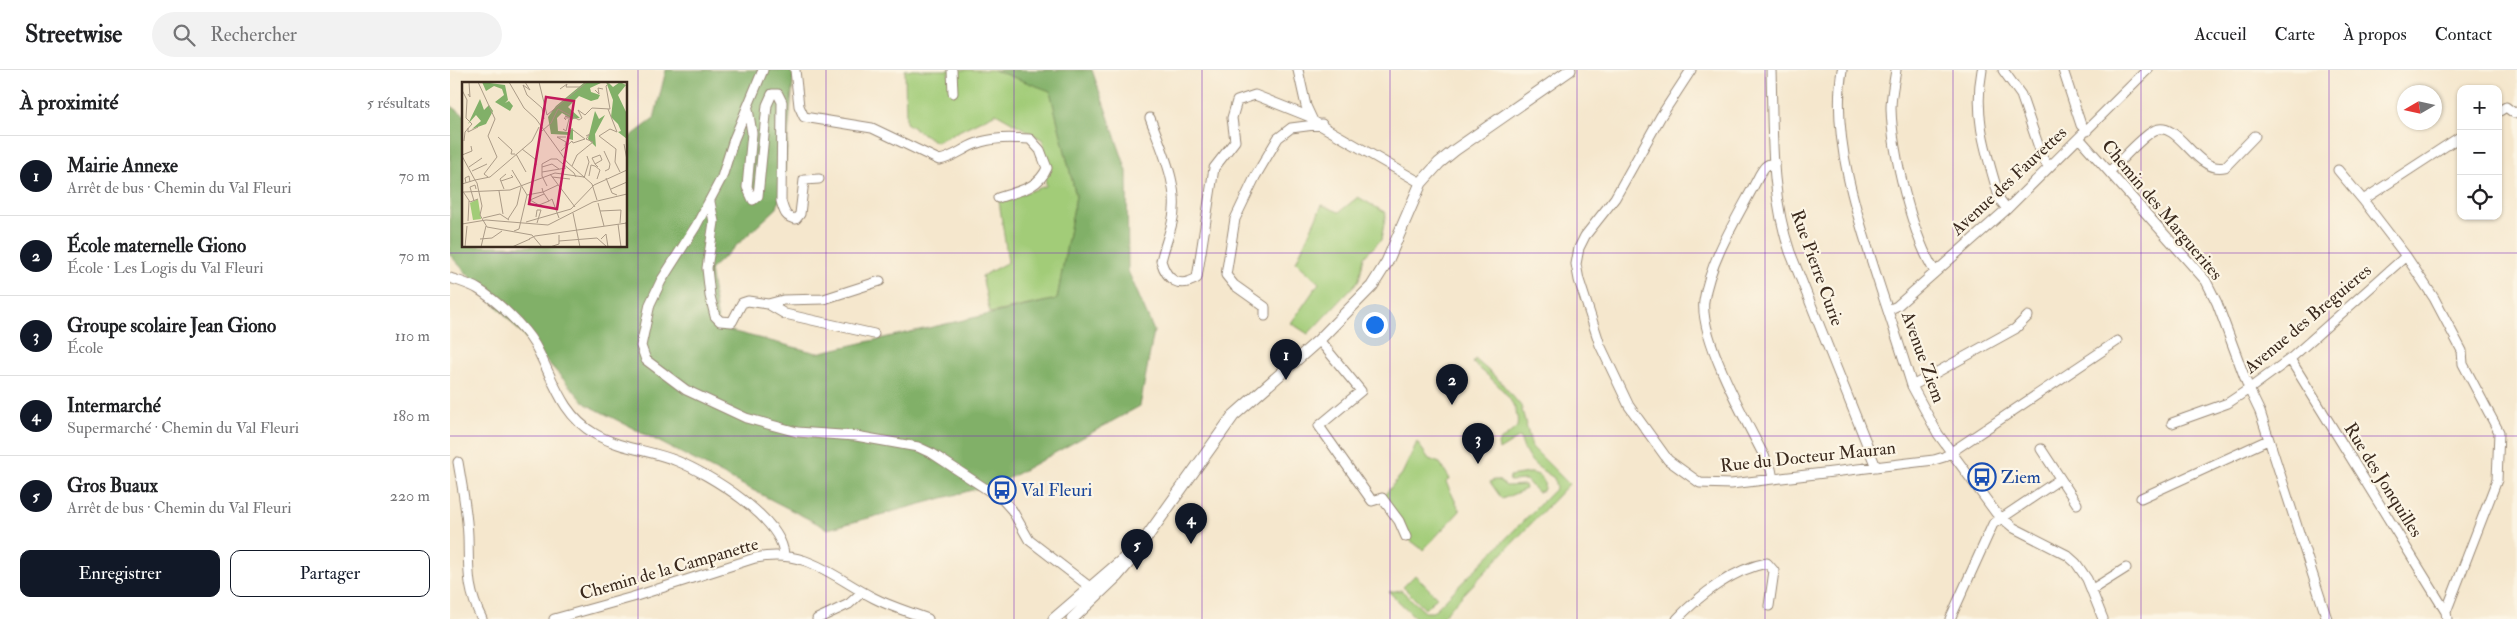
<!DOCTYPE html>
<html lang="fr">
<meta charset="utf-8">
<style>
:root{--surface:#fff;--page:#f2f2f2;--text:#202124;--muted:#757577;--line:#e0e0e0;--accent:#111827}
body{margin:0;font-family:"IM FELL Double Pica",serif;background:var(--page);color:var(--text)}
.controls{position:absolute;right:15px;top:15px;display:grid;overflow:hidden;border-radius:10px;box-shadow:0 1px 4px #0004}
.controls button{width:45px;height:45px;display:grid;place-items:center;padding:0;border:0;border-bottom:1px solid var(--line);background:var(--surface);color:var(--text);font:25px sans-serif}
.compass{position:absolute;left:1947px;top:15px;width:45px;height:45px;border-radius:50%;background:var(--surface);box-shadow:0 1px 4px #0004;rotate:261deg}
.you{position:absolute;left:924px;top:254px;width:18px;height:18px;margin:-12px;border:4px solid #fff;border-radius:50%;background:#1a73e8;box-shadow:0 0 0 8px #1a73e833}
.badge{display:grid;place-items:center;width:32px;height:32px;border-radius:50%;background:var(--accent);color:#fff;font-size:16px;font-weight:700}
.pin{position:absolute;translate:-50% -41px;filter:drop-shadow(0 1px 2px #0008)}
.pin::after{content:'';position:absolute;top:26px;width:18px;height:15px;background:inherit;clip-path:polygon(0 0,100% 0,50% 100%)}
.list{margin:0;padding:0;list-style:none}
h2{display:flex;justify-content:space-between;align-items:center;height:65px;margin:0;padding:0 20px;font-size:21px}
h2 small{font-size:16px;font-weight:400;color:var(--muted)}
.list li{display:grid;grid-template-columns:32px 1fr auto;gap:15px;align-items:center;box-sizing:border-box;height:80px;padding:0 20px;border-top:1px solid var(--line)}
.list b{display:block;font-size:19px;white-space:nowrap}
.list p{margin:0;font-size:16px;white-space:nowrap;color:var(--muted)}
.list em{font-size:16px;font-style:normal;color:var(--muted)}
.actions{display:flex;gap:10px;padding:15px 20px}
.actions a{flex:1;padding:11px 0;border:1px solid var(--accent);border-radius:10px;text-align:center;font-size:18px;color:var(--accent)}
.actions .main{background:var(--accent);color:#fff}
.icon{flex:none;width:28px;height:28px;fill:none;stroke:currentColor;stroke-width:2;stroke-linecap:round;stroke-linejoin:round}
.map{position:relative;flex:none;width:2067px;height:549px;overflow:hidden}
header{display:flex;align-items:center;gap:30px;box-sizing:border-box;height:70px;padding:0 25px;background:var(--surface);border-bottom:1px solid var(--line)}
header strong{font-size:24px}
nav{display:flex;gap:28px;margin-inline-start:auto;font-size:18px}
.search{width:350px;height:45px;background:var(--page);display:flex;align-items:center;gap:12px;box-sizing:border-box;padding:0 18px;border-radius:28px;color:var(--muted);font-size:19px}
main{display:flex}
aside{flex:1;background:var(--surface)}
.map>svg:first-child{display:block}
</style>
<header>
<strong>Streetwise</strong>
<div class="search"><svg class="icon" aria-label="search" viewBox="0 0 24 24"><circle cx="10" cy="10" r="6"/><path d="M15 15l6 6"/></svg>Rechercher</div>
<nav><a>Accueil</a><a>Carte</a><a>À propos</a><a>Contact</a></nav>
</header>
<main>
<aside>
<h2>À proximité<small>5 résultats</small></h2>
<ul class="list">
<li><span class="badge">1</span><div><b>Mairie Annexe</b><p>Arrêt de bus · Chemin du Val Fleuri</p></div><em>70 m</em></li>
<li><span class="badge">2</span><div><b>École maternelle Giono</b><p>École · Les Logis du Val Fleuri</p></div><em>70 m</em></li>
<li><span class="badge">3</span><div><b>Groupe scolaire Jean Giono</b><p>École</p></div><em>110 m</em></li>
<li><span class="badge">4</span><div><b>Intermarché</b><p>Supermarché · Chemin du Val Fleuri</p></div><em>180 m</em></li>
<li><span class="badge">5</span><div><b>Gros Buaux</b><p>Arrêt de bus · Chemin du Val Fleuri</p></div><em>220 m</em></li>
</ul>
<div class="actions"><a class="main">Enregistrer</a><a>Partager</a></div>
</aside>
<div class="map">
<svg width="2067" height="549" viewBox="0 0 2067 549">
<rect width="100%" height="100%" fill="#fcf5e5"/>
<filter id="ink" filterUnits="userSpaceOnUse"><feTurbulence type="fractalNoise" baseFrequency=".02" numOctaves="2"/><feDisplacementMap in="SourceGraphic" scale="10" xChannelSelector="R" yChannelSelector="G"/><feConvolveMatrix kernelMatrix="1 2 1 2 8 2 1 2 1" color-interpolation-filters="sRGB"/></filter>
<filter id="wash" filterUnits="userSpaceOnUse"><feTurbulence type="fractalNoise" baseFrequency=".0096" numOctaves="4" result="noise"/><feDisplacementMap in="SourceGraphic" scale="20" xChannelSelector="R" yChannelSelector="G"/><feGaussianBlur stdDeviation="1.12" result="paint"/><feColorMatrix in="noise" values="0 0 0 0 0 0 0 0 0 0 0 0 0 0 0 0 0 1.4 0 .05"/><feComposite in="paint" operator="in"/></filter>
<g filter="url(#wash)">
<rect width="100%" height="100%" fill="#f5e7cd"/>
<path fill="#a2cc78" stroke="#6e7b4b" d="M455,0h89l56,20 26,106 -19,103 -67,14 -8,-37 26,-14 -9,-61 47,-15 -3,-46 -47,-27 -60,29 -30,-19z
M908,127l28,16 -5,27 -17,17 -5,23 -51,54 -17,-11 28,-40 -23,-21 26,-57 17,7z
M1025,289l24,21 22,26 11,41 37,37 -129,135h-23l-28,-27 12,-2 24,22h8l123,-124 -2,-10c-21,-14 -27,-16 -34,-41l-21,13 -1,-7 19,-16c5,-26 -27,-49 -44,-64z
M967,372l12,17 11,4 10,16 -4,3 14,29 -37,39 -17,-13 -24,-39 20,-24z
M1078,403c10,-1 20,7 15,18l-6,1 -11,-12 -17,1 1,-5z
M1044,410h4l8,6 19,-1 1,4 -24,10 -12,-17z
M965,505l22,22 -12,12 -22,-22z"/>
<path fill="#81b068" stroke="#5e6d43" d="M216,0h128l-10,111 -7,27 -67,62 9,58 98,25 240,-54 19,-103 -26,-105 -56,-21h98l35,101 1,100 26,60 -14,75 -138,76 -174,47 -242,-125 -136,-149v-150l14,10v131h162v-106l28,-21z"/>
</g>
<g filter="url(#ink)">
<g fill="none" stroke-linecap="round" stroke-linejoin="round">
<g stroke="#988876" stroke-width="11">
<path id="minor" d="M313,0l-29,69 -12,38 -26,49 -35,55 -11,23 -9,42 5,14 40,30 60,28 51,14 59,4 62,11 15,7 70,46 9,10 17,30 66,51
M345,0l4,36 5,11 68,11 67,32c14,-2 23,-11 36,-16 18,-7 36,-6 55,-5l10,11 7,18c-9,21 -29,23 -49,30
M502,0l1,23
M848,0l8,36 7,15 108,62
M1241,0l-30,46 -46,82 -30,38 -6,12 -3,16 3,16 21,65 29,61 39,54 32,23 31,1 203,-24 10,-3 173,-116
M1321,0c2,61 -1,124 19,182l86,215
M1392,0c-12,71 19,158 41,226 10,30 20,60 29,90l26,48 58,79 18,15 53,27 9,8 11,16 16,40
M1446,0c-2,13 -5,26 -5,38 1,44 21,127 44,164
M1532,0c-9,48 5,85 18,130l7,9
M1553,0l18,25 22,64 6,8
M1613,0l18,55 6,6
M298,39l4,24 -5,54 6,13 5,-4 9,-91 5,-11h6l4,8 -1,99c3,10 4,17 15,18l4,-5 4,-34 15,-1
M2048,42l8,-5 8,6 3,-1
M700,48c12,32 31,71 22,105 -3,13 -8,25 -11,38 6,19 17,28 36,17l17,-110 21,-27 -3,-23 5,-17 18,-6 55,22
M1629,68l127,143 11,22 32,86 -21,14 -56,20
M1888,100l25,30
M1660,101c12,-11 32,-35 45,-41 24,-10 41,44 70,37l30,-31
M260,132l4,20 -7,46 3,28 5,20 5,5 12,1 10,-19 6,-2 20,3 17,10 89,20
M1956,186l28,42 28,53 1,13 36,68 -2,48 -51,132
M0,208c9,3 20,6 28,11 18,11 46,37 57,56 18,32 25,69 60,89 26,15 55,16 82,27 32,13 105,57 107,94
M318,234l15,-4 41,-1 56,-18
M1438,240l9,-4 110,-97 140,-139
M815,246v-9l-31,-22 -8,-10 9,-56 20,-42 23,-39 13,-10 31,-4
M869,270l42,51 -42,35 53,75 10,-3 17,23 7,16
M1840,289l156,253 1,7
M1462,316l103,-57 13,-13
M1591,379l36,55
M8,392c4,24 9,49 10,74 1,33 -2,52 14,83
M1323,409l-2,-10c-19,-37 -72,-129 -67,-168 6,-42 36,-88 55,-125 4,-7 7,-13 16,-13
M1691,428l127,-58
M1641,520l35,-22
M104,549l79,-22 122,-39c52,-10 76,18 119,40 17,9 36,14 54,21
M367,549l32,-15 13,-12
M1227,549c23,-24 56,-50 90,-56l7,8 -5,35
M1500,549l43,-95 67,-45
M1877,549l-67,-207 -11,-23 41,-30 116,-103 -43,-56 98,-64"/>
</g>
<g stroke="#988876" stroke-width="13">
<path id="tertiary" d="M604,549l72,-62
M622,549l45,-43 12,-14 104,-146 86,-76 53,-54 15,-24 34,-79 18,-20 16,-13 115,-80"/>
</g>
<use href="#minor" stroke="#fff" stroke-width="9"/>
<use href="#tertiary" stroke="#fff" stroke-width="11"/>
</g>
</g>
<path fill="none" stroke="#7b2cbf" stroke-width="1" stroke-opacity="0.55" d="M188,0v549M376,0v549M564,0v549M752,0v549M940,0v549M1127,0v549M1315,0v549M1503,0v549M1691,0v549M1879,0v549M0,183h2067M0,366h2067"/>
<defs>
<g id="bus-ring" transform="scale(1.4375)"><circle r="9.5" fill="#fcf5e5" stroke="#1a4fb4" stroke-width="1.5"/><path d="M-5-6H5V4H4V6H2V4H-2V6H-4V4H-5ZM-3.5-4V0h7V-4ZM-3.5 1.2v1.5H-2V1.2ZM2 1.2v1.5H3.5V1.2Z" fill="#1a4fb4"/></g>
</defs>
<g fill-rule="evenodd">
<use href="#bus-ring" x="1532" y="407"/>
<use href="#bus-ring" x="552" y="420"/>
</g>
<g text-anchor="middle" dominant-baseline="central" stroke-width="4.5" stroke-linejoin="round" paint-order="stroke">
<g font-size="18" fill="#3b2a1e" stroke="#fcf5e5">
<text transform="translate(1559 111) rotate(-43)">Avenue des Fauvettes</text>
<text transform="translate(1712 140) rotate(50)">Chemin des Marguerites</text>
<text transform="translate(1367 198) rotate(70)">Rue Pierre Curie</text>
<text transform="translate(1858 249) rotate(-40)">Avenue des Breguieres</text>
<text transform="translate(1473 287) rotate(70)">Avenue Ziem</text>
<text transform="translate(1358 387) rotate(-6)">Rue du Docteur Mauran</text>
<text transform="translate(1933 410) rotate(58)">Rue des Jonquilles</text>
<text transform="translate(219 499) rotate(-16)">Chemin de la Campanette</text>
</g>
<g font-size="18" fill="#164399" stroke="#fcf5e5" text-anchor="start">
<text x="1551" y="407">Ziem</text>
<text x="571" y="420">Val Fleuri</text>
</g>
</g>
<g transform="translate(12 12)">
<rect width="165" height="165" fill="#f5e7cd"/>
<path d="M16,117l3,20 -8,1 -3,-17z" fill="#a2cc78"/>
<path d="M20,0l23,3 3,15 -3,3 4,-2 4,5 -3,5 -15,-9 9,-7 -2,-6 -8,-3 -8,5zM123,0h18l-13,6 1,4 9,3 -2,4 -7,2 -12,-5 -11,11 12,11 -8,1 -10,-6 -5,5 1,13 10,1 5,-4v12l-4,-1 1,-4 -19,-1 -3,-17 8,-11zM144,0h2l5,5 7,-5 6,3 -8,10 9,19v25l-9,-7 3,-1 -3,-7 -7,-7 2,-17zM18,17l4,11 5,-5 4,6 -7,13 -14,5 9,-8 -5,-6 -8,9zM133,29l4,8 6,-4 -10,19 1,13 -8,-8z" fill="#81b068"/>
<path fill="none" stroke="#ab9b87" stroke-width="1" d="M16,0l17,37 -7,17 9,21 -13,17 4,3M47,0l15,26 12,11 31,43 25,22 5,16M63,0l5,8 -7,-5 4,10 15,13 2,11M77,0l8,33M98,7l7,-5 -1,3h15M0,8l5,10 -1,18 6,6 -7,8 -1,9M133,8l4,4 -1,-6 5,1M6,12l2,3 -1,-15M146,27l9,23 -7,-3 -11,7 17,13 -1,13 5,10M85,33l40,-33M104,38l-2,-2h7l-6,-2 3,1M6,46v4l10,-5M101,47l3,2 3,-12h4M80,49l9,-8 7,-14 21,11 3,-2 -4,-8 7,5 7,-7 18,1 -4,-23 4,-4M36,55l14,13 -1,4h4M162,62l3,16M103,64l1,-4 -9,-5h9M60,67l13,10 1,6M99,69l11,-10 1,2 12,-4 -16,-12M142,69l6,13 -1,5 -4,2M54,72l10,18M0,73l10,-4 -1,-5M0,74l13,24 15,-3 42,-36 7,-14M133,82l-3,-6 8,-3 2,5 -7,4 3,3M110,84l5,-11 16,-13 -7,-3 4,-5 -4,2M7,85l13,-9M80,85l10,-3 7,5M50,88l15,25 -8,34 -5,2M10,89l15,-7M80,90l24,-4M88,92l25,33M127,94l2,-11 4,1 5,4 -3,9M90,95l18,2M122,96l5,-16 -2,-6M144,96l6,15 5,2M39,99l12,-4 -2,-2M4,101l-1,-5 4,-2 1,6M0,102l13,-4 2,3 5,23 -2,9 7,12 45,8 10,12M85,104l-5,-10v-12l9,-5h6l17,14 2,4M80,106l1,4 15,-7M42,107l-4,-10 6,-5M149,107l16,-7M0,108l8,12 8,-3M37,109l4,23M2,110l46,-2 45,-17 29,4M65,113l16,-3 6,9 3,-2 7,19M68,118l9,5 10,-4M68,118l14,-6M12,119l-4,-14 5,-2 1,4M136,121l6,23M138,129l21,-1 -1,13M111,131l7,34M74,135l1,-7h4l-4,13M21,136l17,-4 9,6M46,137l9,-14 4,-18M6,139l1,-20M64,140l45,-13 23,-24 33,-15M164,140l1,16M0,142l24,-4 62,5 45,-23 34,-8M156,142l3,23M18,157l12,-1 10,-7M67,157l6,-3 92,-13M139,157l5,-5 2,13M97,159l38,-3 10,9M3,165l2,-21M19,165l5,-21M50,165l18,-8M88,165l9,-3v-9"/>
<path fill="#c2185b" fill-opacity="0.15" stroke="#c2185b" stroke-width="2.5" d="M84,15l28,4 -17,108 -28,-5z"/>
<rect width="165" height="165" fill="none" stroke="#3b2a1e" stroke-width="2.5"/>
</g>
</svg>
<div class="controls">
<button>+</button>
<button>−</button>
<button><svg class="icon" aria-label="locate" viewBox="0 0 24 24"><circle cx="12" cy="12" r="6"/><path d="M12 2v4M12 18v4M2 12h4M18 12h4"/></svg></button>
</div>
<svg class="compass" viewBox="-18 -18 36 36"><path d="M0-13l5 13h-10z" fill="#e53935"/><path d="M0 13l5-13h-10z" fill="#757577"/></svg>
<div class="you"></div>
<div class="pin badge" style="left:836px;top:310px">1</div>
<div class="pin badge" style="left:1002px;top:335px">2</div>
<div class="pin badge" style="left:1028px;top:394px">3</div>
<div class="pin badge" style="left:741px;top:474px">4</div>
<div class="pin badge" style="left:687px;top:500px">5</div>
</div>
</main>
